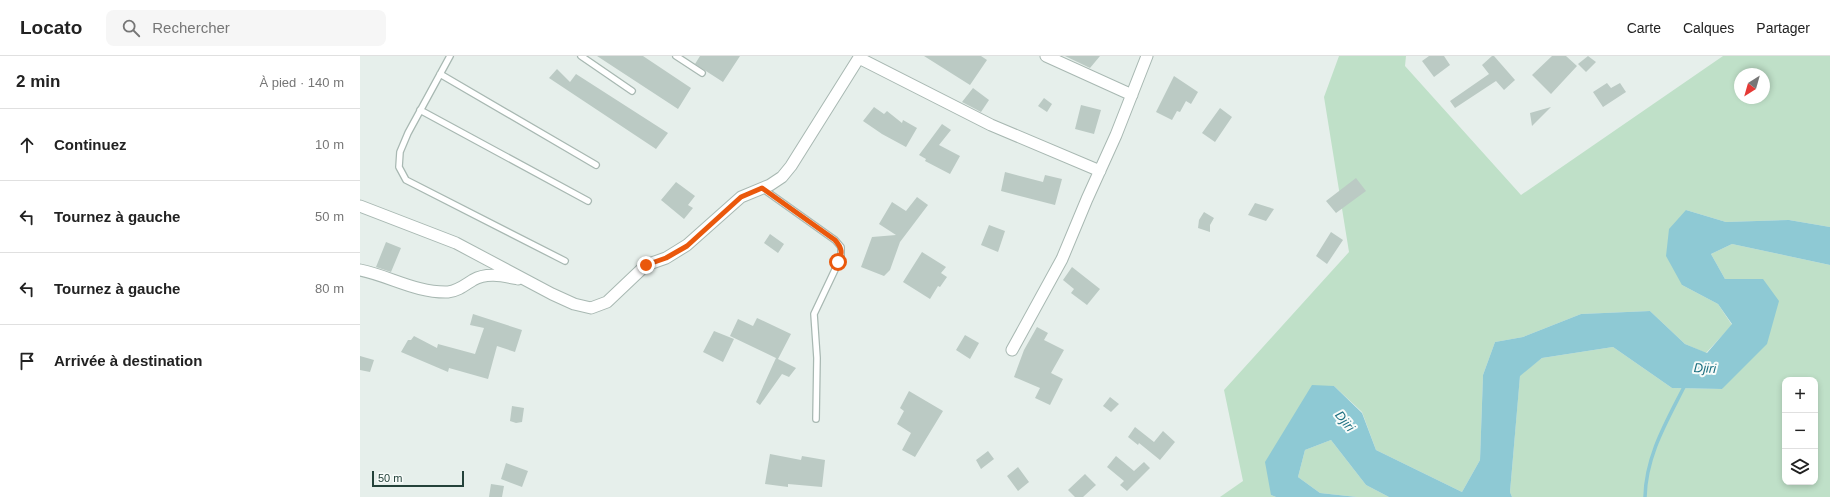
<!DOCTYPE html>
<html lang="fr">
<meta charset="utf-8">
<style>
:root{--surface:#fff;--page:#f6f6f6;--text:#222;--muted:#767676;--line:#e0e0e0}
body{margin:0;font-family:Arial,sans-serif;background:var(--page);color:var(--text)}
.controls{position:absolute;right:12px;bottom:12px;display:grid;overflow:hidden;border-radius:8px;box-shadow:0 2px 6px #0003}
.controls button{width:36px;height:36px;display:grid;place-items:center;padding:0;border:0;border-bottom:1px solid var(--line);background:var(--surface);color:var(--text);font:20px sans-serif}
.compass{position:absolute;left:1374px;top:12px;width:36px;height:36px;border-radius:50%;background:var(--surface);box-shadow:0 2px 6px #0003;rotate:217deg}
.scale{position:absolute;left:12px;bottom:10px;width:92px;box-sizing:border-box;padding-left:4px;border:2px solid #24423a;border-top:0;font-size:11px;line-height:14px;white-space:nowrap;color:#24423a;-webkit-text-stroke:3px #f7fbf9;paint-order:stroke}
.stop{position:absolute;width:12px;height:12px;margin:-9px;border:3px solid #ea580c;border-radius:50%;background:#fff}
.stop.end{background:#ea580c;border-color:#fff;box-shadow:0 1px 4px #0008}
.list{margin:0;padding:0;list-style:none}
h2{display:flex;justify-content:space-between;align-items:center;height:52px;margin:0;padding:0 16px;font-size:17px}
h2 small{font-size:13px;font-weight:400;color:var(--muted)}
.list li{display:grid;grid-template-columns:26px 1fr auto;gap:12px;align-items:center;box-sizing:border-box;height:72px;padding:0 16px;border-top:1px solid var(--line)}
.list b{display:block;font-size:15px;white-space:nowrap}
.list em{font-size:13px;font-style:normal;color:var(--muted)}
.icon{flex:none;width:22px;height:22px;fill:none;stroke:currentColor;stroke-width:2;stroke-linecap:round;stroke-linejoin:round}
.map{position:relative;flex:none;width:1470px;height:441px;overflow:hidden}
header{display:flex;align-items:center;gap:24px;box-sizing:border-box;height:56px;padding:0 20px;background:var(--surface);border-bottom:1px solid var(--line)}
header strong{font-size:19px}
nav{display:flex;gap:22px;margin-inline-start:auto;font-size:14px}
.search{width:280px;height:36px;background:var(--page);display:flex;align-items:center;gap:10px;box-sizing:border-box;padding:0 14px;border-radius:8px;color:var(--muted);font-size:15px}
main{display:flex}
aside{flex:1;background:var(--surface)}
.map>svg:first-child{display:block}
</style>
<header>
<strong>Locato</strong>
<div class="search"><svg class="icon" aria-label="search" viewBox="0 0 24 24"><circle cx="10" cy="10" r="6"/><path d="M15 15l6 6"/></svg>Rechercher</div>
<nav><a>Carte</a><a>Calques</a><a>Partager</a></nav>
</header>
<main>
<aside>
<h2>2 min<small>À pied · 140 m</small></h2>
<ul class="list">
<li><svg class="icon" aria-label="ahead" viewBox="0 0 24 24"><path d="M12 20V5M6 11l6-6 6 6"/></svg><div><b>Continuez</b></div><em>10 m</em></li>
<li><svg class="icon" aria-label="left" viewBox="0 0 24 24"><path d="M17 20v-9H6M10 6l-5 5 5 5"/></svg><div><b>Tournez à gauche</b></div><em>50 m</em></li>
<li><svg class="icon" aria-label="left" viewBox="0 0 24 24"><path d="M17 20v-9H6M10 6l-5 5 5 5"/></svg><div><b>Tournez à gauche</b></div><em>80 m</em></li>
<li><svg class="icon" aria-label="arrive" viewBox="0 0 24 24"><path d="M6 21V4h12l-3 4 3 4H6"/></svg><div><b>Arrivée à destination</b></div></li>
</ul>
</aside>
<div class="map">
<svg width="1470" height="441" viewBox="0 0 1470 441">
<rect width="100%" height="100%" fill="#e6efeb"/>
<path fill="#bfe0c8" fill-rule="evenodd" d="M979,0h67l-1,10 116,129 202,-139h107v171l-41,-7 -63,2 -40,-12 -4,75 36,19 14,21 -26,28 -21,-9 -35,-33 -69,3 -58,23 -28,5 -12,33 -3,85 -18,32 -86,-42 -14,-38 -28,-26 -63,109 5,2h-56l23,-16 -19,-91 125,-138 -25,-155zM1380,18h24v24h-24z
M1372,188l98,21v232h-318l-2,-5 10,-117 22,-17 71,-11 59,41 50,1 41,-110h-38l-14,-25zM1425,324h30v102h-30z
M971,384l35,45 23,12h-32l-37,-4 -22,-16 7,-27z"/>
<path fill="#8ec9d4" d="M1326,154l40,12 63,-2 41,7v38l-98,-21 -21,10 14,25h38l16,22 -12,43 -45,45 -50,-1 -59,-41 -71,11 -22,18 -10,116 2,5h-123l-23,-12 -35,-45 -26,10 -7,27 22,16 37,4h-81l-5,-2 -6,-33 47,-77 22,1 28,27 14,37 86,42 18,-32 3,-85 12,-33 28,-5 58,-23 69,-3 35,33 22,9 25,-29 -14,-20 -36,-19 -16,-29 3,-27z"/>
<g fill="none" stroke-linecap="round" stroke-linejoin="round">
<path stroke="#8ec9d4" stroke-width="3.5" d="M1285,441c1,-42 22,-76 40,-112"/>
</g>
<path fill="#bbcac4" d="M237,0h46l48,32 -13,21z
M340,0h40l-17,26 -28,-18z
M564,0h57l6,4 -17,25z
M705,0h35l-10,12z
M1069,0h15l6,9 -16,12 -12,-16z
M1132,0h2l21,24 -11,10 -8,-9 -41,27 -5,-7 39,-27 -7,-9z
M1192,0h14l11,10 -26,28 -19,-19z
M1228,0l8,6 -10,10 -8,-8z
M197,13l13,13 6,-8 92,59 -12,16 -107,-71z
M814,20l24,16 -7,12 -5,-3 -6,11 -3,-1 -5,9 -16,-8z
M1247,27l4,5 9,-5 6,9 -23,15 -10,-15z
M613,32l16,12 -8,12 -19,-10z
M684,42l8,6 -5,8 -9,-6z
M721,49l20,5 -7,24 -19,-5z
M514,51l10,7 3,-3 15,12 1,-3 14,8 -11,19 -24,-13 -19,-13z
M1191,51l-19,19 -2,-13z
M860,52l12,9 -17,25 -13,-9z
M582,68l9,6 -12,15 21,11 -10,18 -25,-13 1,-2 -7,-4z
M645,116l38,10 2,-7 17,4 -7,26 -54,-14z
M996,122l10,13 -30,22 -10,-12z
M316,126l19,14 -7,9 5,3 -9,11 -23,-19z
M557,141l11,8 -28,37 -10,28 -6,6 -23,-9 11,-30 24,-2 -17,-11 13,-22 14,9z
M895,147l19,6 -8,12 -18,-6z
M844,156l10,6 -4,7v7l-12,-4 1,-8z
M629,169l16,6 -7,21 -17,-7z
M971,176l12,8 -16,24 -11,-8z
M410,178l14,10 -6,9 -14,-10z
M26,186l15,6 -10,24 -15,-5z
M562,196l24,15 -5,6 6,4 -7,10 -2,-1 -8,13 -27,-17z
M712,211l28,22 -13,16 -16,-12 3,-4 -11,-9z
M113,258l49,16 -7,22 -18,-6 -9,33 -39,-11 -1,4 -47,-20 7,-12h3l3,-4 23,12 1,-4 37,10 9,-26 -14,-3z
M397,262l34,16 -13,25 -48,-23 8,-17 15,7z
M677,271l11,6 -4,7 20,10 -13,23 12,6 -13,26 -15,-7 5,-10 -26,-11 10,-27z
M354,275l20,8 -11,23 -20,-10z
M605,279l14,8 -9,16 -14,-9z
M0,300l14,4 -4,12 -10,-2z
M416,302l20,10 -7,9 -7,-3 -22,31 -4,-3z
M549,335l34,20 -28,46 -13,-7 9,-17 -14,-9 7,-13 -4,-3z
M750,341l9,7 -8,8 -8,-6z
M152,350l12,2 -2,14 -6,1 -6,-2z
M775,371l19,15 9,-11 12,11 -15,18 -21,-17 -1,2 -10,-8z
M628,395l6,8 -13,10 -5,-9z
M410,398l31,6 1,-4 23,4 -3,27 -34,-3v3l-23,-3z
M756,400l18,15 10,-9 6,6 -23,23 -7,-6 4,-4 -17,-14z
M146,407l22,8 -6,16 -21,-8z
M658,411l11,15 -11,9 -11,-15z
M725,418l11,11 -13,12h-8l-7,-7z
M131,428l13,2 -2,11h-13z"/>
<g fill="none" stroke-linecap="round" stroke-linejoin="round">
<g stroke="#a8b8b2" stroke-width="8">
<path id="lane" d="M90,0l-42,77 -8,19 -1,15 7,13 159,81
M221,0l51,35
M316,0l26,17
M80,18l156,91
M60,54l168,91
M402,132l73,52 6,7v10l-27,57 3,44 -1,61"/>
</g>
<g stroke="#a8b8b2" stroke-width="13">
<path id="street" d="M686,0l86,39
M499,2l132,67 109,46
M0,150l96,37 96,51 22,10 17,4 16,-6 39,-37 20,-7 21,-13 54,-48 29,-12 12,-8 9,-11 69,-110
M0,214c30,6 56,23 88,22 10,-1 17,-7 25,-12 14,-8 30,-4 45,-1
M652,294l50,-91 25,-60 29,-64 31,-79"/>
</g>
<use href="#lane" stroke="#fff" stroke-width="5.5"/>
<use href="#street" stroke="#fff" stroke-width="11"/>
</g>
<g fill="none" stroke-linecap="round" stroke-linejoin="round">
<path stroke="#ea580c" stroke-width="5" d="M286,209l20,-7 21,-12 54,-49 21,-9 73,52c7,8 8,13 3,22"/>
</g>
<g text-anchor="middle" dominant-baseline="central" stroke-width="4" stroke-linejoin="round" paint-order="stroke">
<g font-size="13" font-style="italic" fill="#1c6f80" stroke="#f7fbf9">
<text transform="translate(1345 312) rotate(3)">Djiri</text>
<text transform="translate(985 365) rotate(51)">Djiri</text>
</g>
</g>
</svg>
<div class="controls">
<button>+</button>
<button>−</button>
<button><svg class="icon" aria-label="layers" viewBox="0 0 24 24"><path d="M12 4l9 5-9 5-9-5zM3 14l9 5 9-5"/></svg></button>
</div>
<svg class="compass" viewBox="-18 -18 36 36"><path d="M0-13l5 13h-10z" fill="#e53935"/><path d="M0 13l5-13h-10z" fill="#767676"/></svg>
<div class="scale">50 m</div>
<div class="stop" style="left:478px;top:206px"></div>
<div class="stop end" style="left:286px;top:209px"></div>
</div>
</main>
